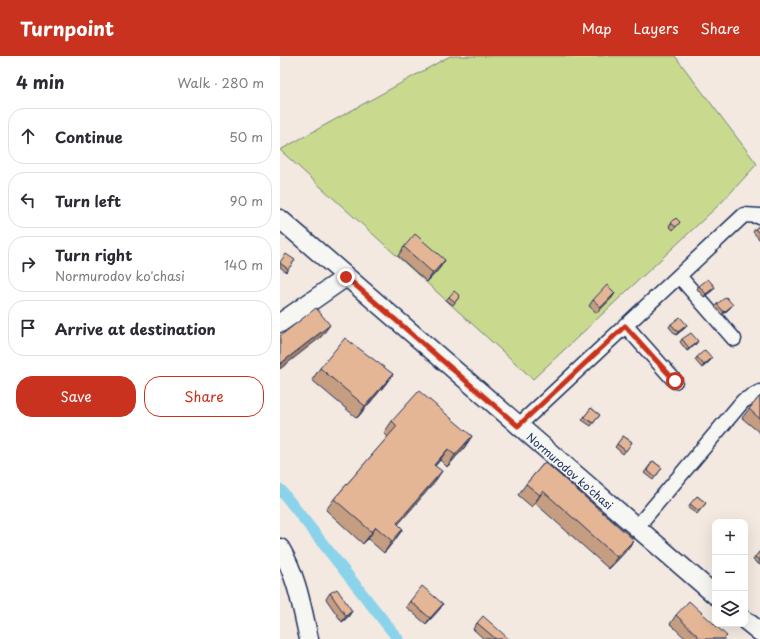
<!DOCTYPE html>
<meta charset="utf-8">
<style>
:root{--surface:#fff;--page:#f2f2f3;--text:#2b2b33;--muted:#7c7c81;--line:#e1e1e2;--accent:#c8321e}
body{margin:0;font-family:"Playpen Sans",sans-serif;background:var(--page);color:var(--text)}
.controls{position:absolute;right:12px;bottom:12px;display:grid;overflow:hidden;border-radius:8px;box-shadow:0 4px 16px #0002}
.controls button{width:36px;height:36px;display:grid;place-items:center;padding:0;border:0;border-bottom:1px solid var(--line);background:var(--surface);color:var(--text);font:20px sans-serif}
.stop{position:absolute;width:12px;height:12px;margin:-9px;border:3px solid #c8321e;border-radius:50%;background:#fff}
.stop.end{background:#c8321e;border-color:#fff;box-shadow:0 1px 4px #0008}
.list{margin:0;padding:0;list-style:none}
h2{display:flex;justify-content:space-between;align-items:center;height:52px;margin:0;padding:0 16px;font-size:17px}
h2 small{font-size:13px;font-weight:400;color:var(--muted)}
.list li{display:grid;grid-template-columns:26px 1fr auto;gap:12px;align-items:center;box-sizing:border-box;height:56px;margin:0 8px 8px;padding:0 8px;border:1px solid var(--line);border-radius:16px}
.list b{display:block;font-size:15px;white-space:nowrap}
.list p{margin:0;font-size:13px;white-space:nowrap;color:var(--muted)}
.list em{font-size:13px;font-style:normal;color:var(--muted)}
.actions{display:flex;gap:8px;padding:12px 16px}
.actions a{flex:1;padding:9px 0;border:1px solid var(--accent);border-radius:16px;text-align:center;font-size:14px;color:var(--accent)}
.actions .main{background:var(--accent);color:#fff}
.icon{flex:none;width:22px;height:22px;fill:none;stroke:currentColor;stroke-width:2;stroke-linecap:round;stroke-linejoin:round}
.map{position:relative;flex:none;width:480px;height:583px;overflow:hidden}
header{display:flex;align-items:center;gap:24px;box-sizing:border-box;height:56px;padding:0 20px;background:var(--accent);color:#fff}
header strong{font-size:19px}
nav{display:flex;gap:22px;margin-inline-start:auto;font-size:14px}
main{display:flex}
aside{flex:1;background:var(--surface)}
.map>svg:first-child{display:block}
</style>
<header>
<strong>Turnpoint</strong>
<nav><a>Map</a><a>Layers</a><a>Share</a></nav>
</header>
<main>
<aside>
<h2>4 min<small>Walk · 280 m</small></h2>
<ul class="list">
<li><svg class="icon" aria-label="ahead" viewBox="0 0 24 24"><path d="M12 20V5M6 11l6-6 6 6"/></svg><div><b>Continue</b></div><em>50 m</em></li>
<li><svg class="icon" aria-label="left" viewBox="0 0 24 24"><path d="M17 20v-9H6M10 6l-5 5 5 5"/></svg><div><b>Turn left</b></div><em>90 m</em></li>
<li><svg class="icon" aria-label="right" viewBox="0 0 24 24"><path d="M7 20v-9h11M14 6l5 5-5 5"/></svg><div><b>Turn right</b><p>Normurodov ko'chasi</p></div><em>140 m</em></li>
<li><svg class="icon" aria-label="arrive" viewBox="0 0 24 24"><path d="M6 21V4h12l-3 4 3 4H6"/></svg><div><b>Arrive at destination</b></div></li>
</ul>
<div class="actions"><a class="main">Save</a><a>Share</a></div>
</aside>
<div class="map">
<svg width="480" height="583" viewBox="0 0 480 583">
<rect width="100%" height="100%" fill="#f3e9e0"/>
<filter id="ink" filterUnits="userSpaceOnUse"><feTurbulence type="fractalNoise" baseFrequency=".025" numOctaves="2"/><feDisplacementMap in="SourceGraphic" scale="8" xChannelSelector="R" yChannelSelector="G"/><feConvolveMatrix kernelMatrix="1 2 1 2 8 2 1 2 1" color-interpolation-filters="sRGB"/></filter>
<g filter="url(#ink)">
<path fill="#c9da8f" stroke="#728476" d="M170,0h225l82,108 -35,38 -189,177 -253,-229z"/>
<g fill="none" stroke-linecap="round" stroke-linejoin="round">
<path stroke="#8ad3eb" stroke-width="11" d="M0,433l118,150"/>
<g stroke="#1b2f5e" stroke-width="17">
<path id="minor" d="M399,220l55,63
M345,269l50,56
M238,370l226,-211 16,1
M356,472l107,-127 17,-9"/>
</g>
<g stroke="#1b2f5e" stroke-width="21">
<path id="major" d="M0,163l435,376
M0,267l66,-46
M0,492c17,28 22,60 29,91
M465,564l15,12"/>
</g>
<use href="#minor" stroke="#f6f6f2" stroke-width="14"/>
<use href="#major" stroke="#f6f6f2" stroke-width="18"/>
</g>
<path fill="#c59d81" stroke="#1b2f5e" d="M400,166l-7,8 -4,-4 2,-3z
M480,169v15l-7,-8 2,-3z
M124,191l41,13 -6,9 -12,13 -29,-26z
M15,204l-9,12 -6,-5v-5z
M419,230l14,4 -9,7 -7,-8z
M335,237l-4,6 -14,14 -8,-7 4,-6z
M180,240l-7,9 -7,-5 3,-3z
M437,248l13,4 -8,7 -7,-8z
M391,268l16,1 -2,3 -9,7 -7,-8z
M402,283l14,5 -9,7 -7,-9z
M417,301l15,1 -2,3 -8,7 -7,-8z
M40,312l73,6 -9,12 -27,32 -45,-38z
M480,340v37l-18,-15 7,-9z
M311,352l9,7 -9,11 -9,-6z
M112,365l80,15 -8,12 -17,19 -7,-7 -5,6 -1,17 -36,41 -3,16 -11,13 -16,-14 -5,5 -37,-34 8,-11 54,-62 -4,-4z
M343,380l9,6 -9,12 -8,-7z
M373,405l9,7 -9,12 -9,-7z
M265,406l89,78 -8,11 -17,18 -74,-66 -3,4 -14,-12 8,-11z
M417,440l9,7 -9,11 -9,-6z
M480,495v14l-7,-5z
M50,537l22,18 -4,6 -6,5 -16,-23z
M130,545l33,3 -4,6 -13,14 -20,-17z
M396,559l49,24h-39l-16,-15z
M197,567l32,16h-25l-11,-10z"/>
<path fill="#a07f69" stroke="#1b2f5e" d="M165,204l-6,9 -12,13 6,-9z
M435,231l-2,3 -9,7 2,-3z
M335,237l-4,6 -14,14 4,-6z
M453,249l-3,3 -8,7 2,-3z
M50,269l-9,12 -41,32v-5z
M407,269l-2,3 -9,7 2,-3z
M418,285l-2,3 -9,7 2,-3z
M432,302l-2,3 -8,7 2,-3z
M113,318l-9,12 -27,32 8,-12z
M192,380l-8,12 -17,19 8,-12z
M168,393l-8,11 -14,16 8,-11z
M162,415l-8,12 -45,52 8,-12z
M263,435l-8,12 -3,4 8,-12z
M96,471l-8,12 -5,5 9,-12z
M123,473l-8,11 -11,13 8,-12z
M354,484l-8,11 -17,18 8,-12z
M163,548l-4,6 -13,14 4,-6z
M72,555l-4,6 -6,5 4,-6z"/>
<path fill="#e5b696" stroke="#1b2f5e" d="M396,162l4,4 -4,5 -5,-4z
M480,169v9l-5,-5z
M135,178l30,26 -12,13 -29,-26z
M6,198l9,6 -7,9 -8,-6v-1z
M428,223l7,8 -9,7 -7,-8z
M327,229l8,8 -14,14 -8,-7z
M174,235l6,5 -5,6 -6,-5z
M446,241l7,8 -9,7 -7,-8z
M36,252l14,17 -50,39v-28z
M400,261l7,8 -9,7 -7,-8z
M411,277l7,8 -9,7 -7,-9z
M65,282l48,36 -28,32 -45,-38z
M425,294l7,8 -8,7 -7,-8z
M139,335l53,45 -17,19 -7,-6 -14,16 8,6 -45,52 6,6 -11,12 -16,-14 -4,5 -38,-33 63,-73 -5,-5z
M480,340v23l-11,-10z
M311,352l9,7 -7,8 -9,-6z
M343,380l9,6 -6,9 -9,-7z
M373,405l9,7 -7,9 -8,-7z
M265,406l89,78 -17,17 -74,-66 -3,4 -14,-11z
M417,440l9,7 -7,8 -9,-7z
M480,495v10l-5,-4z
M142,530l21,18 -13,14 -20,-17z
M57,533l15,22 -6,5 -16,-23z
M409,545l38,35 -3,3h-23l-25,-24z
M203,560l26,23h-13l-19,-16z"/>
</g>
<g fill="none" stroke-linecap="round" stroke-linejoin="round" filter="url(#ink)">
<path stroke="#c8321e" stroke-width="5" d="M66,221l172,149 107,-100 50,55"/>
</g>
<g text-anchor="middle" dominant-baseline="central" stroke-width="3" stroke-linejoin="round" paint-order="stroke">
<g font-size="11" fill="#1b2f5e" stroke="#f6f6f2">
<text transform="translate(290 415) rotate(41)">Normurodov ko'chasi</text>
</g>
</g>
</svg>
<div class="controls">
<button>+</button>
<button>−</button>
<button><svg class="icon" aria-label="layers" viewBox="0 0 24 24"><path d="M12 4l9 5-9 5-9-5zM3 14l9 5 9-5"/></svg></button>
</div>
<div class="stop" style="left:395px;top:325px"></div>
<div class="stop end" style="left:66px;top:221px"></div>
</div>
</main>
